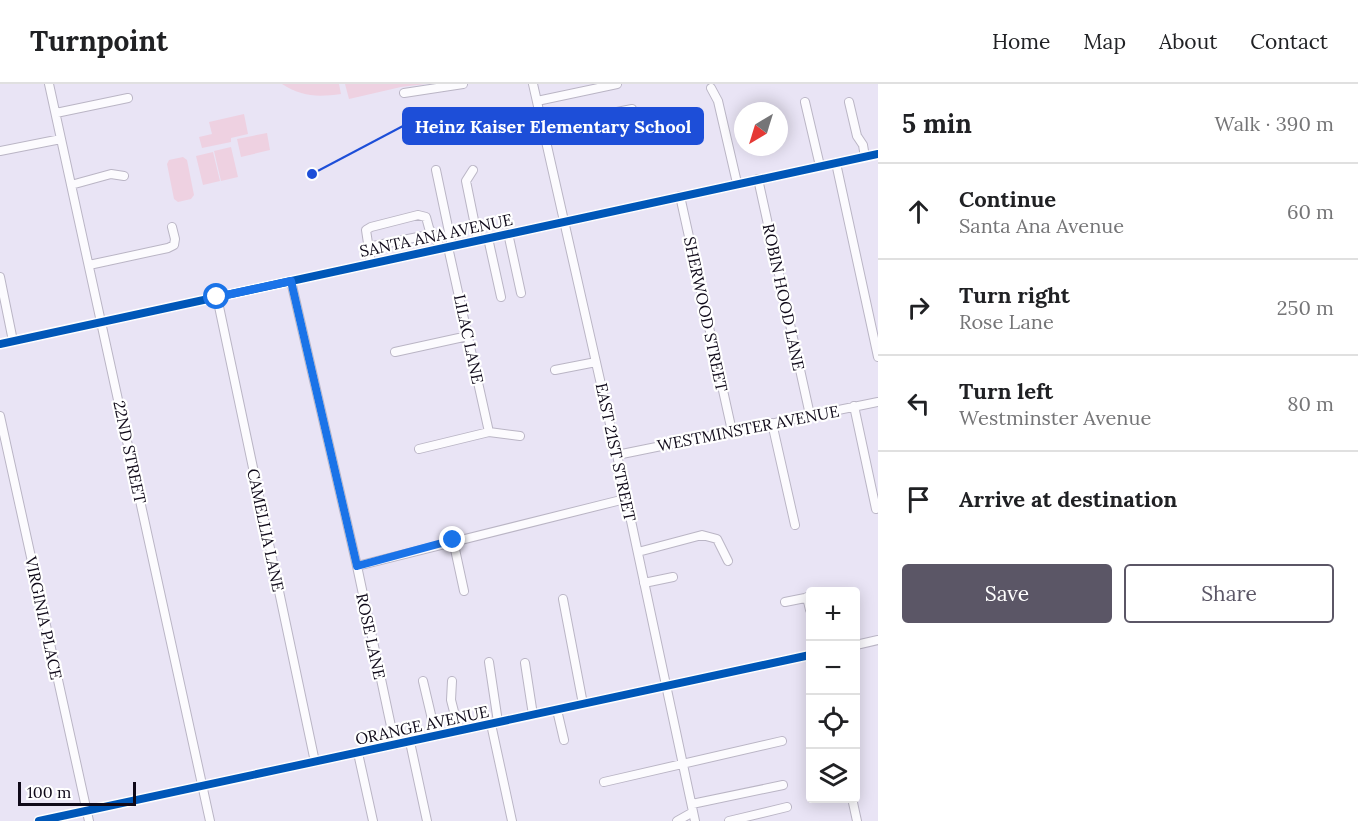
<!DOCTYPE html>
<meta charset="utf-8">
<style>
:root{--surface:#fff;--page:#f2f2f2;--text:#202124;--muted:#757577;--line:#e0e0e0;--accent:#5b5666}
body{margin:0;font-family:Lora,serif;background:var(--page);color:var(--text)}
.controls{position:absolute;right:18px;bottom:18px;display:grid;overflow:hidden;border-radius:6px;box-shadow:0 3px 15px #0003}
.controls button{width:54px;height:54px;display:grid;place-items:center;padding:0;border:0;border-bottom:2px solid var(--line);background:var(--surface);color:var(--text);font:30px sans-serif}
.compass{position:absolute;left:734px;top:18px;width:54px;height:54px;border-radius:50%;background:var(--surface);box-shadow:0 3px 15px #0003;rotate:218deg}
.scale{position:absolute;left:18px;bottom:15px;width:118px;box-sizing:border-box;padding-left:6px;border:3px solid #0f0919;border-top:0;font-size:16px;line-height:21px;white-space:nowrap;color:#0f0919;-webkit-text-stroke:4px #fff;paint-order:stroke}
.stop{position:absolute;width:18px;height:18px;margin:-14px;border:4px solid #1a73e8;border-radius:50%;background:#fff}
.stop.end{background:#1a73e8;border-color:#fff;box-shadow:0 2px 6px #0008}
.list{margin:0;padding:0;list-style:none}
h2{display:flex;justify-content:space-between;align-items:center;height:78px;margin:0;padding:0 24px;font-size:26px}
h2 small{font-size:20px;font-weight:400;color:var(--muted)}
.list li{display:grid;grid-template-columns:39px 1fr auto;gap:18px;align-items:center;box-sizing:border-box;height:96px;padding:0 24px;border-top:2px solid var(--line)}
.list b{display:block;font-size:22px;white-space:nowrap}
.list p{margin:0;font-size:20px;white-space:nowrap;color:var(--muted)}
.list em{font-size:20px;font-style:normal;color:var(--muted)}
.actions{display:flex;gap:12px;padding:18px 24px}
.actions a{flex:1;padding:14px 0;border:2px solid var(--accent);border-radius:6px;text-align:center;font-size:21px;color:var(--accent)}
.actions .main{background:var(--accent);color:#fff}
.icon{flex:none;width:33px;height:33px;fill:none;stroke:currentColor;stroke-width:2;stroke-linecap:round;stroke-linejoin:round}
.map{position:relative;flex:none;width:878px;height:737px;overflow:hidden}
header{display:flex;align-items:center;gap:36px;box-sizing:border-box;height:84px;padding:0 30px;background:var(--surface);border-bottom:2px solid var(--line)}
header strong{font-size:28px}
nav{display:flex;gap:33px;margin-inline-start:auto;font-size:21px}
main{display:flex}
aside{flex:1;background:var(--surface)}
.map>svg:first-child{display:block}
</style>
<header>
<strong>Turnpoint</strong>
<nav><a>Home</a><a>Map</a><a>About</a><a>Contact</a></nav>
</header>
<main>
<div class="map">
<svg width="878" height="737" viewBox="0 0 878 737">
<rect width="100%" height="100%" fill="#e9e4f5"/>
<path fill="#eed1e1" d="M282,0h57l2,10c-23,3 -39,3 -59,-10z
M345,0h81l-25,3 -52,12z
M244,30l4,20 -17,4v4l-29,6 -3,-11 13,-3 -3,-12z
M267,49l3,17 -29,7 -4,-18z
M231,63l7,30 -17,4 -7,-30z
M213,68l7,29 -17,4 -7,-29z
M183,73l4,3 7,35 -3,4 -13,3 -4,-3 -7,-35 2,-4z"/>
<g fill="none" stroke-linecap="round" stroke-linejoin="round">
<g stroke="#bab5c5" stroke-width="10">
<path id="minor" d="M49,0l161,737
M533,0l84,371 78,366
M711,4l7,13 19,82
M404,9l59,-9
M537,17l80,-17
M805,18l15,64
M849,18l8,34 6,9 2,12
M56,29l72,-15
M543,43l89,-18
M429,46l72,-14 22,1 17,-3
M0,67l61,-12
M836,79l42,194
M436,86l16,76
M473,86l-7,11 12,59
M758,95l52,236
M71,101l40,-11 13,2
M680,112l52,235
M508,149l13,60
M488,154l13,59
M368,163l65,-13
M448,163l41,185
M371,179l-5,-33 5,-3 47,-12 8,2 3,11 12,20
M89,181l79,-17 6,-3 1,-6 -3,-12
M0,193l13,64
M291,197l66,285 38,179
M217,213l98,465
M0,260l878,-190
M395,268l73,-16
M555,286l41,-8
M854,322l22,103
M0,332l89,405
M772,339l23,102
M419,365l70,-17 31,4
M617,371l261,-53
M453,456l11,51
M638,468l64,-17 15,4 11,22
M357,482l268,-67
M644,499l29,-6
M807,513l3,13
M563,515l20,105
M785,518l25,-5
M856,561l22,-5
M489,578l9,60
M525,579l8,52
M423,597l13,55
M452,597l-1,19 8,31
M557,626l7,30
M491,640l21,97
M410,658l17,79
M358,669l15,68
M604,698l178,-41
M852,714l5,23
M692,720l91,-19
M39,737l771,-166
M677,737l16,-9
M729,737l58,-14"/>
</g>
<use href="#minor" stroke="#fcfbfe" stroke-width="8"/>
<g stroke="#fff" stroke-width="11">
<path id="cycleway" d="M0,260l878,-190
M39,737l771,-166"/>
</g>
<use href="#cycleway" stroke="#0057b8" stroke-width="8"/>
</g>
<g fill="none" stroke-linecap="round" stroke-linejoin="round">
<path stroke="#1a73e8" stroke-width="8" d="M217,213l74,-16 66,285 96,-26"/>
</g>
<g text-anchor="middle" dominant-baseline="central" stroke-width="4.5" stroke-linejoin="round" paint-order="stroke">
<g font-size="16" fill="#0f0919" stroke="#fff">
<text transform="translate(436 151) rotate(-12)">SANTA ANA AVENUE</text>
<text transform="translate(784 213) rotate(78)">ROBIN HOOD LANE</text>
<text transform="translate(706 230) rotate(78)">SHERWOOD STREET</text>
<text transform="translate(469 255) rotate(78)">LILAC LANE</text>
<text transform="translate(748 344) rotate(-11)">WESTMINSTER AVENUE</text>
<text transform="translate(130 368) rotate(78)">22ND STREET</text>
<text transform="translate(616 368) rotate(78)">EAST 21ST STREET</text>
<text transform="translate(266 446) rotate(78)">CAMELLIA LANE</text>
<text transform="translate(44 534) rotate(78)">VIRGINIA PLACE</text>
<text transform="translate(371 552) rotate(78)">ROSE LANE</text>
<text transform="translate(422 641) rotate(-12)">ORANGE AVENUE</text>
</g>
</g>
<path fill="none" stroke="#1d4ed8" stroke-width="2" d="M312 90L403 42"/>
<circle fill="#1d4ed8" stroke="#fff" stroke-width="2" cx="312" cy="90" r="6"/>
<rect fill="#1d4ed8" stroke="#1d4ed8" stroke-width="2" x="403" y="24" width="300" height="36" rx="6"/>
<g font-size="18" text-anchor="middle" font-weight="bold" fill="#fff">
<text x="553" y="49">Heinz Kaiser Elementary School</text>
</g>
</svg>
<div class="controls">
<button>+</button>
<button>−</button>
<button><svg class="icon" aria-label="locate" viewBox="0 0 24 24"><circle cx="12" cy="12" r="6"/><path d="M12 2v4M12 18v4M2 12h4M18 12h4"/></svg></button>
<button><svg class="icon" aria-label="layers" viewBox="0 0 24 24"><path d="M12 4l9 5-9 5-9-5zM3 14l9 5 9-5"/></svg></button>
</div>
<svg class="compass" viewBox="-18 -18 36 36"><path d="M0-13l5 13h-10z" fill="#e53935"/><path d="M0 13l5-13h-10z" fill="#757577"/></svg>
<div class="scale">100 m</div>
<div class="stop" style="left:217px;top:213px"></div>
<div class="stop end" style="left:453px;top:456px"></div>
</div>
<aside>
<h2>5 min<small>Walk · 390 m</small></h2>
<ul class="list">
<li><svg class="icon" aria-label="ahead" viewBox="0 0 24 24"><path d="M12 20V5M6 11l6-6 6 6"/></svg><div><b>Continue</b><p>Santa Ana Avenue</p></div><em>60 m</em></li>
<li><svg class="icon" aria-label="right" viewBox="0 0 24 24"><path d="M7 20v-9h11M14 6l5 5-5 5"/></svg><div><b>Turn right</b><p>Rose Lane</p></div><em>250 m</em></li>
<li><svg class="icon" aria-label="left" viewBox="0 0 24 24"><path d="M17 20v-9H6M10 6l-5 5 5 5"/></svg><div><b>Turn left</b><p>Westminster Avenue</p></div><em>80 m</em></li>
<li><svg class="icon" aria-label="arrive" viewBox="0 0 24 24"><path d="M6 21V4h12l-3 4 3 4H6"/></svg><div><b>Arrive at destination</b></div></li>
</ul>
<div class="actions"><a class="main">Save</a><a>Share</a></div>
</aside>
</main>
